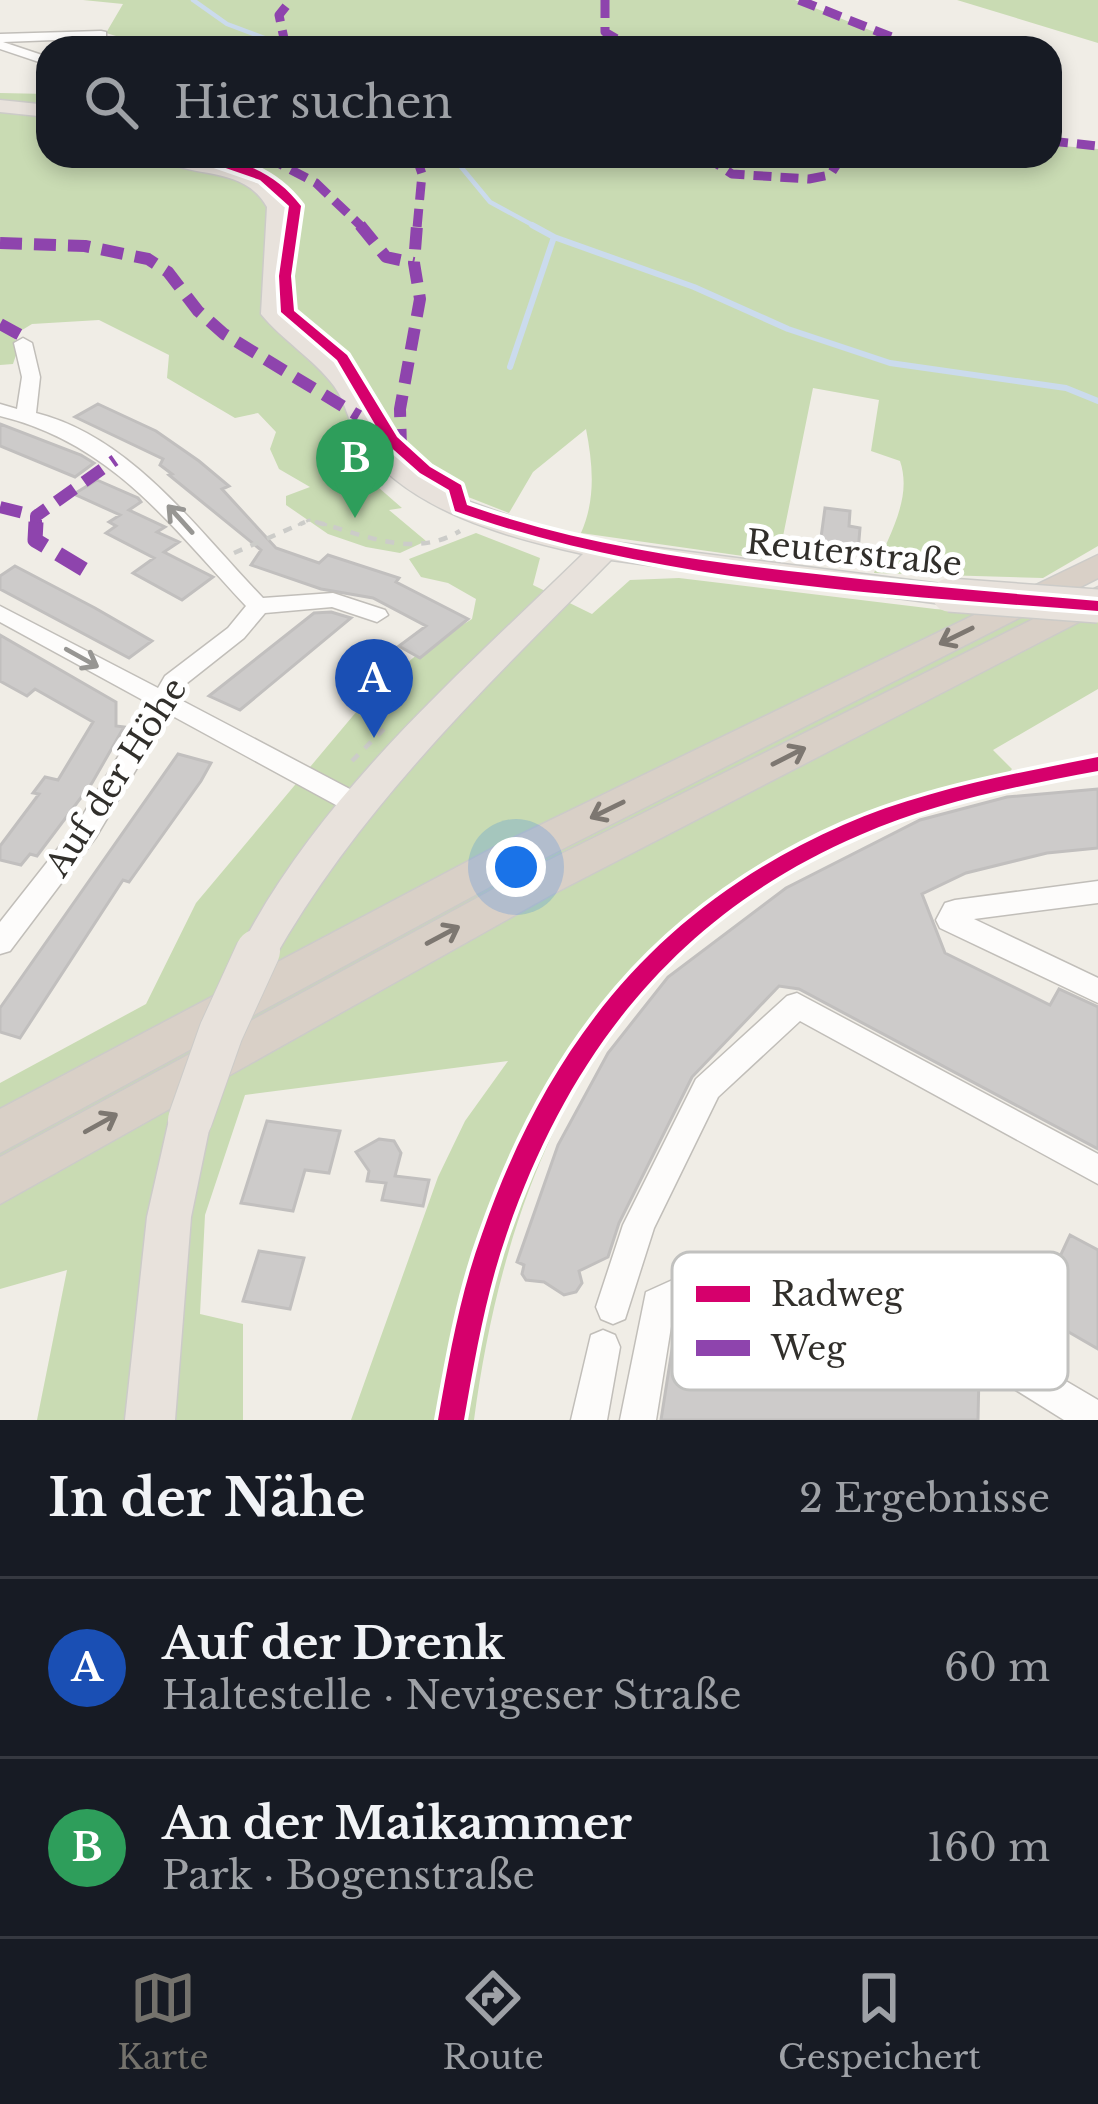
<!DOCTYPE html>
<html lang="de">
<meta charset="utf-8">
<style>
:root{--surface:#171b24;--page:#20242c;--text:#f1f3f6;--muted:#9ea1a6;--line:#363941;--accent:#74726c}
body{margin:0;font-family:"Libre Baskerville",serif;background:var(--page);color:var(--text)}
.you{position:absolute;left:516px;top:867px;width:42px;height:42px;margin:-30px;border:9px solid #fff;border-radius:50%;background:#1a73e8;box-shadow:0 0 0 18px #1a73e833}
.badge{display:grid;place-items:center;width:78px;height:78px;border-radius:50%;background:var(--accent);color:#fff;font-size:39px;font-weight:700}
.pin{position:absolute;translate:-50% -99px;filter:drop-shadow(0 3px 6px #0008)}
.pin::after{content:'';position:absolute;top:63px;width:42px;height:36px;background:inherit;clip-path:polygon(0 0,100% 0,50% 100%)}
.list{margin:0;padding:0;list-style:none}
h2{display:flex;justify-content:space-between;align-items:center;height:156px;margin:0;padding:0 48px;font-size:51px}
h2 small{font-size:39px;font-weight:400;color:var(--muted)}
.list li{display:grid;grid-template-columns:78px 1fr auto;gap:36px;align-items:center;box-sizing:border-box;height:180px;padding:0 48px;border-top:3px solid var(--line)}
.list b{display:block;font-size:45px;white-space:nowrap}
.list p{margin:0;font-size:39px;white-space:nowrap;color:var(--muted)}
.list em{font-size:39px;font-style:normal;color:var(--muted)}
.icon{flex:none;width:66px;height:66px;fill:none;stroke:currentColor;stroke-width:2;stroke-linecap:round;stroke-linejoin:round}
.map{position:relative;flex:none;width:1098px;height:1420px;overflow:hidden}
.search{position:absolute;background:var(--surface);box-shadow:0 6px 18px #0003;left:36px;right:36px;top:36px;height:132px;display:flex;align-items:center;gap:30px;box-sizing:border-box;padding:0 42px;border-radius:36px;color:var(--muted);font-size:45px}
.sheet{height:516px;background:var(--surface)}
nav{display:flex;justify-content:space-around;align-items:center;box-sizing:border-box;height:168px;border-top:3px solid var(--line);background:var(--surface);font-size:33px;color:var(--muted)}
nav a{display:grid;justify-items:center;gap:6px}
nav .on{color:var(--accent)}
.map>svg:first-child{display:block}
</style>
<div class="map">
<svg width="1098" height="1420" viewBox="0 0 1098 1420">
<rect width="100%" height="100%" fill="#f0ede6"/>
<path fill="#c9dbb3" d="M83,0h712l119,48h-758l-50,-15 17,-29z
M957,0h141v43z
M0,93l48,1v62h1002v-11l48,4v397l-55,32 -169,-5c14,-37 39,-74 26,-112l-29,-10 8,-51 -66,-12 -35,173 -197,-28c15,-34 12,-68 5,-104l-53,43 -24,41 -74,-29 -54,-49 -36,4 10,28 47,41 -13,2 37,31 -26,12 -34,-6 -38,-13 -42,-29v-9l24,-9 -31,-18 -9,-20 6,-17 -18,-19 -23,5 -68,-40 2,-23 -70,-35 -67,4 -18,11 4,14 -5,15 -13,1z
M476,533l64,25 -7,27 59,29 38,-34 49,-2 256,31 163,13v67l-105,61 19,19c-6,7 -11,15 -19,19 -24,12 -54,14 -79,23 -31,11 -62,27 -92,42 -224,109 -317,331 -348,567h-123l87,-243 27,-56 43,-60 -263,34 -40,120 -5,99 43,10v96h-206l30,-150 -67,19v-206l146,-79 50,-101 161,-192 16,2 25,-25 -9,-10 36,-30 47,-29 4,-20 -28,-16 -27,-6 -12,-18z"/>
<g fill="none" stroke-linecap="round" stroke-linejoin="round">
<path stroke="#cbdbed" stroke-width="4.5" d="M193,0l34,24 64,24
M452,156l38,46 48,26"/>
<path stroke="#cbdbed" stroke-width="6" d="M554,237l140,50 94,42 102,34 176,25 32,13
M510,367l44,-130 -22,-12"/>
</g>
<path fill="#cdcbca" stroke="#c1bfbe" stroke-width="3" d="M98,404l58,27 43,30 30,25 -7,3 54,59 43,15 9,-8 71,23 -3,4 72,37 -48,39 -21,-12 27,-20 -53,-28 -52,-9 -70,-24 10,-15 -92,-75 3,-1 -12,-9 3,-6 -88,-42z
M0,424l81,31 13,8 -19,14 -75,-31z
M97,480l41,18 3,4 -12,8 36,17 -8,5 22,10 -15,10 49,25 -31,23 -49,-27 21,-15 -48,-25 10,-7 -7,-4 11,-7 -46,-21z
M825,508l25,3 -1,15 11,2 -2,24 -38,-7z
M15,566l80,42 57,33 -23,17 -129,-69v-13z
M331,612l20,6 -111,92 -31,-14 105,-83z
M0,635l116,67v24l8,1 -32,56 -55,73 -7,-2 -9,11 -21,-5v-14l39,-52 -6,-1 12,-16 13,3 35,-58 -58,-33 -8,7 -27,-15z
M178,754l33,9 -10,18 -72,101 -6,-2 -103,158 -20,-6v-24z
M1098,789v59l-51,5 -81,20 -44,21 23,59 105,52 9,-16 39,18v142l-299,-160 -20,-3 -87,91 -73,146 -11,34 -29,14 3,12 -6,9 -12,3 -20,-13 -18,-2 -4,-6 2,-9 -7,-3 41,-117 50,-92 60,-76 118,-89 134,-68 87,-23z
M267,1121l73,10 -11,42 -24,-3 -12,41 -52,-8z
M379,1139l15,2 7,12 -6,23 34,4 -6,26 -41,-6 4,-17 -19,-2 2,-10 -13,-19z
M1070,1235l28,15v99l-64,-37z
M259,1251l45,7 -14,51 -47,-8z
M705,1321l75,15 2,-12 182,39 15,9 -1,48h-317l12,-77 27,7z"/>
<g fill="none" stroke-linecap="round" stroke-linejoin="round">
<g stroke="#c1beb9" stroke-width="3">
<path id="minor" d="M101,31l5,1v6l-103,4 45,15v8l-48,-16v-15z
M23,338l9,5 8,34 -4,36c96,24 162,118 227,185l70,-5 52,17 3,5 -11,7 -45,-15 -67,6 -21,25 -62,49 -5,11 188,99 4,7 -4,7h-18l-178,-97 -73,123 -86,114 -10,3v-32l78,-99 72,-119 -150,-82v-16l158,82 7,-12 63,-48 18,-22c-75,-80 -134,-163 -246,-190v-12l17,5 5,-32 -8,-34z
M1098,881v22l-124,16 124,59v25l-158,-75 -4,-8 9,-17 10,-3z
M797,993l301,161v30l-298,-163 -82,76 -64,131 -29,91 -12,5 -12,-5 -5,-12 27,-82 73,-146 91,-83z
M697,1269l275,57 126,74v20h-34l-98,-61 -267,-57 -26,12 -17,106h-36l26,-128z
M603,1330l12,5 5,12 -13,73h-36l20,-85z"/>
</g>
<g stroke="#cccbc8" stroke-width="3">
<path id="major" d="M0,100l48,5v12l-48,-5z
M157,156c39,0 120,1 132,52 6,27 -3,76 -4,104l71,67 28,58 17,18 69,47 76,27 58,12 345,44 15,10 -15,10 -338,-45c-125,127 -251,246 -339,402l-14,5 -14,-5 -5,-11c80,-157 219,-275 344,-397 -75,-16 -175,-44 -221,-109 -13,-18 -15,-42 -28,-59 -20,-27 -52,-46 -73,-72l6,-107c-25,-44 -76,-26 -110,-51z
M190,1101l15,6 6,13 -20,97 -16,203h-50l22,-203 22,-97 6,-13z"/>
</g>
<g stroke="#cccbc8" stroke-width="3">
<path id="highway" d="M1098,555v23l-577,292 -521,283v-44l493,-261z
M1098,587v25l-549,284 -549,308v-47l521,-283z"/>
</g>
<path stroke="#ccccc9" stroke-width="3" stroke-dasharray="4.5 4.5" stroke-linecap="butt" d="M298,525l11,-5 18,5"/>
<path stroke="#ccccc9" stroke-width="4.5" stroke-dasharray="9 9" stroke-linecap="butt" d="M316,522c49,13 97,37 144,9
M234,553l71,-31
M352,761l38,-38"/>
<use href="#minor" fill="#fdfcfb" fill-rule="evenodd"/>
<use href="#major" fill="#e8e2dc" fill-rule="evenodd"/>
<use href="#highway" fill="#d9d0c7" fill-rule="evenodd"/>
<g stroke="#cccbc8" stroke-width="36" stroke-linecap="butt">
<path id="major-bridge-far1" d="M949,595l149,11"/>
</g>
<g stroke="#cccbc8" stroke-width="46" stroke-linecap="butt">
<path id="major-bridge" d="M190,1120l31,-88 37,-81"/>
</g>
<use href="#major-bridge-far1" stroke="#e8e2dc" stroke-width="33"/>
<use href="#major-bridge" stroke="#e8e2dc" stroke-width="44"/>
<path stroke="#8e44ad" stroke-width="9" stroke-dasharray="18 9" stroke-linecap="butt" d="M605,0v32l27,16
M799,0l120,48
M286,48l-7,-33 12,-15
M1050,141l48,5
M416,156l6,18 -5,54
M705,156l27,18 77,5 21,-4 11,-17 15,-2
M267,157l49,26 47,45"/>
<path stroke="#8e44ad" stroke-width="12" stroke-dasharray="22 12" stroke-linecap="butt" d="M360,225l26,32 28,6
M0,243l85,3 63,13 20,13 30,39 26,23 135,82
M0,324l20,11 3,8
M401,451l-1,-42 20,-110 -6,-36 3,-38
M0,507l36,9
M36,525v-9l79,-56"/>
<path stroke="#8e44ad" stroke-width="15" stroke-dasharray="30 15" stroke-linecap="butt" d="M36,522l-1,18 60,36"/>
<g stroke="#fff" stroke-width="8">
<path id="cycleway" d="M191,156c44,0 84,15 110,50l-10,70 3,35 53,44 50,82 33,30 31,18 6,20c113,40 230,56 349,69 94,11 188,19 282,27v10c-211,-16 -443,-29 -643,-100l-6,-21 -29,-17 -34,-30 -49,-83 -56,-48 -2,-36 10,-70 -29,-26z
M1098,757v14c-80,15 -163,31 -238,64 -180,77 -290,215 -353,398 -21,60 -32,124 -43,187h-26c11,-62 22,-126 44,-186 66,-190 175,-327 361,-409 80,-35 170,-51 255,-68z"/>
</g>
<use href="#cycleway" fill="#d6006c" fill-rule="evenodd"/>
</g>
<defs><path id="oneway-shaft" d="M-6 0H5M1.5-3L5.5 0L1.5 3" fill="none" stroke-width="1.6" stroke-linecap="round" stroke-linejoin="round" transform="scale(3)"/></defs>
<g stroke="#979693">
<use href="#oneway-shaft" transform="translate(180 519) rotate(-132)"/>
<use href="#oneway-shaft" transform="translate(82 658) rotate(29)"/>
</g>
<g stroke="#7d7771">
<use href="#oneway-shaft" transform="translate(956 636) rotate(154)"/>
<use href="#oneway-shaft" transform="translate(789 756) rotate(-27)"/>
<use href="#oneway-shaft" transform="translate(607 810) rotate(154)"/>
<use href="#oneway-shaft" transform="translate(443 935) rotate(-28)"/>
<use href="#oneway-shaft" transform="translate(101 1123) rotate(-29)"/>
</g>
<g text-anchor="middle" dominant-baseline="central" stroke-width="10" stroke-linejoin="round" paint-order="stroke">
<g font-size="33" fill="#312f2b" stroke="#fff">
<text transform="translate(854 553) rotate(6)">Reuterstraße</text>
<text transform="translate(116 777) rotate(-57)">Auf der Höhe</text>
</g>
</g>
<rect x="672" y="1252" width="396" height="138" rx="18" fill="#fff" stroke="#c1c1bf" stroke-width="3"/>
<rect x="696" y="1286" width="54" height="16" fill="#d6006c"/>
<rect x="696" y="1340" width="54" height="16" fill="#8e44ad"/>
<g font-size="33" fill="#312f2b">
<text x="771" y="1306">Radweg</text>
<text x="771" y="1360">Weg</text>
</g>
</svg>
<div class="you"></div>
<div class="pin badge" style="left:374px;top:738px;background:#1a4fb4">A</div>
<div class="pin badge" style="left:355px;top:518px;background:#2e9e5b">B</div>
<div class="search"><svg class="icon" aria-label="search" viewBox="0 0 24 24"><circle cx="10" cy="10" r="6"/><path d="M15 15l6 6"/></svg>Hier suchen</div>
</div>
<section class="sheet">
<h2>In der Nähe<small>2 Ergebnisse</small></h2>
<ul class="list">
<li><span class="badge" style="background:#1a4fb4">A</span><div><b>Auf der Drenk</b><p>Haltestelle · Nevigeser Straße</p></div><em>60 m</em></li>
<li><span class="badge" style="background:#2e9e5b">B</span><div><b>An der Maikammer</b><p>Park · Bogenstraße</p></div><em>160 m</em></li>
</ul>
</section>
<nav>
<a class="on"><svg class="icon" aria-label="map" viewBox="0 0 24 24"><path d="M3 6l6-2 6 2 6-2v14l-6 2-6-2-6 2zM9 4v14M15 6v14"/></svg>Karte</a>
<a><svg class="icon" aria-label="directions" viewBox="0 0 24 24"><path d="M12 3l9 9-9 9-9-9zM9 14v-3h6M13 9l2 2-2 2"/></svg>Route</a>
<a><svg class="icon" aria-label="saved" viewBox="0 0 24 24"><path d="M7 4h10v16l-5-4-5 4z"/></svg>Gespeichert</a>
</nav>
